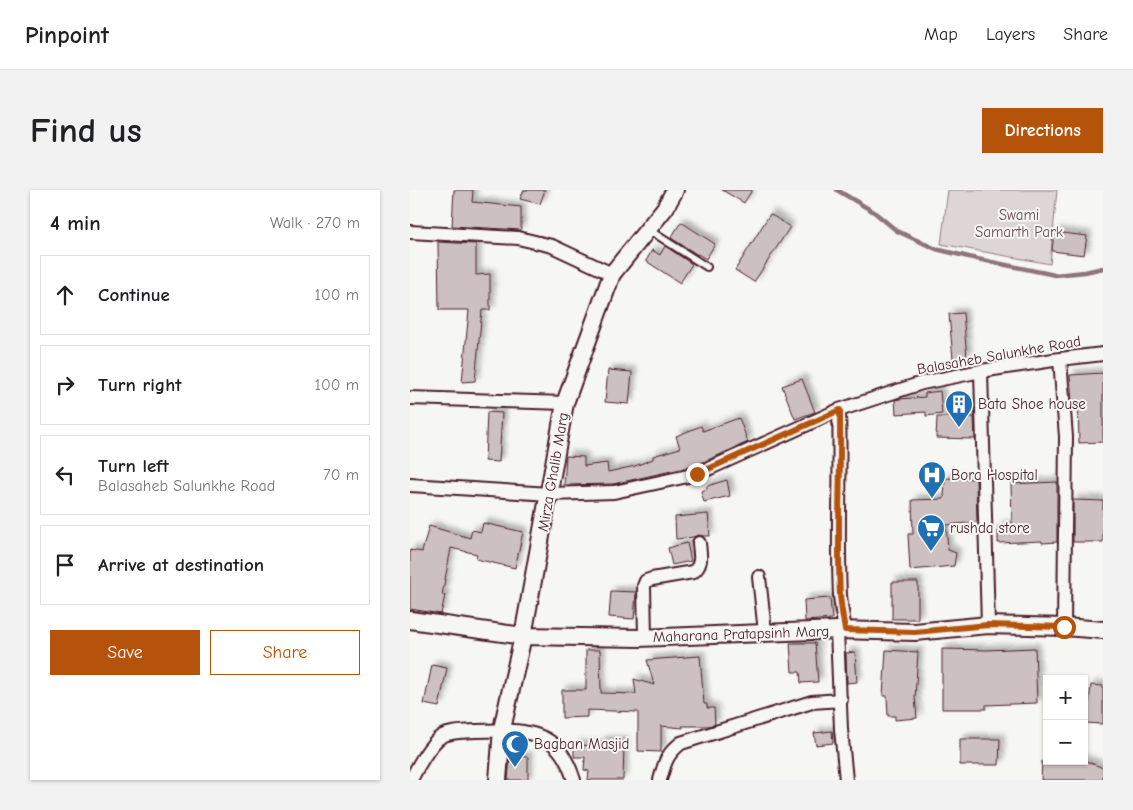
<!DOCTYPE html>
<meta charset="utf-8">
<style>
:root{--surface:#fff;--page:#f2f2f2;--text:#202124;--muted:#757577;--line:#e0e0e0;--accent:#b45309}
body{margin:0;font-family:"Comic Neue",sans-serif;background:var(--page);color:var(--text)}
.controls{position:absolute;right:15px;bottom:15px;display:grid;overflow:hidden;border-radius:0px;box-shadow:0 1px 4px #0004}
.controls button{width:45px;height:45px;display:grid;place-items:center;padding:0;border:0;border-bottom:1px solid var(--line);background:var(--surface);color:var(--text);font:25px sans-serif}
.stop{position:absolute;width:15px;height:15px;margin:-11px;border:4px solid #b45309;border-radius:50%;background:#fff}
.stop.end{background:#b45309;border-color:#fff;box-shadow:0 1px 5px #0008}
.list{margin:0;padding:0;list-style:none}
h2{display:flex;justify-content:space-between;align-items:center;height:65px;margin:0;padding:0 20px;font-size:21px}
h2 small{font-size:16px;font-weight:400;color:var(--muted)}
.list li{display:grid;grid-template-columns:32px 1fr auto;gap:15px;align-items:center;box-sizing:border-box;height:80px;margin:0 10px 10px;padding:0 10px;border:1px solid var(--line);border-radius:0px}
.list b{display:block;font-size:19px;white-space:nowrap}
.list p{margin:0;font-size:16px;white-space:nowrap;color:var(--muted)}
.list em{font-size:16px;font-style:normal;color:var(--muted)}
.actions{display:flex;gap:10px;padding:15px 20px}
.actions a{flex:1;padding:11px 0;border:1px solid var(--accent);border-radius:0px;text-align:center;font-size:18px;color:var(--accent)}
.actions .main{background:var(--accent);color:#fff}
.icon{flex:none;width:28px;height:28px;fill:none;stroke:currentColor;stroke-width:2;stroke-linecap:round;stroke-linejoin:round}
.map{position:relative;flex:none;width:693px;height:590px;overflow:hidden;border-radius:0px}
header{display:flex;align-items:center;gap:30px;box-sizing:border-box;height:70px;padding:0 25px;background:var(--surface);border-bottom:1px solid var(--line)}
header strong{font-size:24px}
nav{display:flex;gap:28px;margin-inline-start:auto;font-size:18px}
.intro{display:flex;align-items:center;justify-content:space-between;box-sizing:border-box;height:120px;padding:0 30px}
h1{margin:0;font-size:35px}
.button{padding:12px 22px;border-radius:0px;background:var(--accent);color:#fff;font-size:18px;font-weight:700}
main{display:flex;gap:30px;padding:0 30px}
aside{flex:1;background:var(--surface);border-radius:0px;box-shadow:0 1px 4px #0004}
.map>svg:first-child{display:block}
</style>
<header>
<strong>Pinpoint</strong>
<nav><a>Map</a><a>Layers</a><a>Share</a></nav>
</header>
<div class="intro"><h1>Find us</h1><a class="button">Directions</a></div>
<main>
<aside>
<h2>4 min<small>Walk · 270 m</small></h2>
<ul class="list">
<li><svg class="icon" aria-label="ahead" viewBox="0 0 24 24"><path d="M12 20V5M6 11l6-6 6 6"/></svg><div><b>Continue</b></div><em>100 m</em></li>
<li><svg class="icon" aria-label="right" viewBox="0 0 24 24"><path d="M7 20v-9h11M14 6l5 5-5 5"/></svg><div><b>Turn right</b></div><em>100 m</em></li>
<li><svg class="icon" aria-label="left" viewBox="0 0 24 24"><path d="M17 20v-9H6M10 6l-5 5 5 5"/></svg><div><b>Turn left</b><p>Balasaheb Salunkhe Road</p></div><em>70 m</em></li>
<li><svg class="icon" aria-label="arrive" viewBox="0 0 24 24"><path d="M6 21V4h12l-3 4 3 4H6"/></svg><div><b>Arrive at destination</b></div></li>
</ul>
<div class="actions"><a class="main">Save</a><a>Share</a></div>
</aside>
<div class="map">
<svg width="693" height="590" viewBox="0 0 693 590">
<defs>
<filter id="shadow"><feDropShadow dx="4.5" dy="-4.5" stdDeviation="2.5" flood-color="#0004"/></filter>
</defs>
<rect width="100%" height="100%" fill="#f6f6f2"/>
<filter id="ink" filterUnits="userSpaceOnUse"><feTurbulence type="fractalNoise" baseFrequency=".02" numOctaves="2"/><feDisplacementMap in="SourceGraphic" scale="10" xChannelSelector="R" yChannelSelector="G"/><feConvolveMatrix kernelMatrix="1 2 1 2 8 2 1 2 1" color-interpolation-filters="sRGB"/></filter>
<g filter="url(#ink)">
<path fill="#ddd6d5" stroke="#947a80" d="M538,0h109l-7,74 -109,-20z"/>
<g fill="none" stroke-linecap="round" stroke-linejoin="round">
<path stroke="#8e747a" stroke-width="4.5" d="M427,0l37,22 23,19 39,18 41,10 78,16 30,-3 18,-4"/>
</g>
<path fill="#ccc1c0" stroke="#4a1f2b" filter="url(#shadow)" d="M44,0h19l-1,12 49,5v23l-69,-4z
M114,0h21l-5,14 -20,-5z
M312,0h30l-8,13z
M360,24l20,13 -36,55 -19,-12z
M271,32l34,22 -9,15 -8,-5v1l-27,-17z
M644,42l33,4 -3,19 -32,-4z
M28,52l38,2v31l14,-1v36h-8l-7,71 -13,1 7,-72h-30z
M255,56l27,18 -12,19 -34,-22 6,-11 8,5z
M553,123l4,45 -14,1 -4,-45z
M198,180l24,2 -3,32 -24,-2z
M693,183v69l-24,1 -1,-42 -6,1 -2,-27z
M392,189l13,33 -20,7 -13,-33z
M530,201l2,23 -16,2v-4l-30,2 -1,-14 5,-1 25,-2v-4z
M77,222l15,1 -3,49 -14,-1z
M527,227h37l1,22 -39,-1z
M329,228l9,24 -54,24 -81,18 -49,1 2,-29 18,1v9l23,-3 1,9 27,-6 18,-7v-3l27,-8 -4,-12 25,-10 2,5z
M535,288l31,1 1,43 -31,3 2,25 8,3 -2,13 -44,4 -2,-36h5l-1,-34 32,-1z
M317,290l3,16 -26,6 -3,-11 6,-2v-3z
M647,292v60l-15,1v-2l-44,2v-17l14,-1 -1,-41z
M663,310l30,1v41h-30z
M298,324l2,22h-6l-5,-1 -6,2 -17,2 -1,-22z
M73,333l40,9 -8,36 -39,-9 1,-5 -26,-6 -9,47h3l-4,19 -31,-5v-59l12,2 7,-26 41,12 2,-8 9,2z
M277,353l4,18 -19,4 -4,-17z
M482,392h26v37h-26z
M201,401l25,1 -2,27 -25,-2z
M420,408l2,21 -27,2 -1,-21z
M380,453h25l3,39 -17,1 -1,-11h-8z
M625,458l2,55 -51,2v4h-44v-60l44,1z
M176,460h14l1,43 35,1 -2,-15 20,6 -7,-25 53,-4 4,48h3v4h7l1,16 -7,2h-26l1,2 -22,-2v26l-23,-1v-39l-51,-2v7l-25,1v-28h24z
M476,460l32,2 -3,46 2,20 -22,2v-4h-7l-1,-20h-4z
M445,462l2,30 -10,1 -1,-30z
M22,475l15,3 -8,39 -15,-3z
M681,495l12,1v38l-19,-1v-12h4z
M422,541l1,12 -17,2 -2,-12z
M550,549h40l-1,26h-39z
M191,551h23l-1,39h-35l1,-9 -5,-1 1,-13h-11v-12l26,1z
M100,567h18v23h-20z
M632,571h44l17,7v12h-62z"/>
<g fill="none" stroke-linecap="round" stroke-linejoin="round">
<g stroke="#4a1f2b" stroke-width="10">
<path id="service" d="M239,40l58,37"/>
</g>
<g stroke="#4a1f2b" stroke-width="16">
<path id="minor" d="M0,42l108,6 34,8 60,28
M650,169l6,78 -2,190
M571,181l7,254
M0,208l155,5
M429,220c2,62 -2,124 1,185 1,12 3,23 5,35
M0,295l140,9 64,-2 83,-18 142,-64 83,-27 59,-12 79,-12 43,-5
M349,387l6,55
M427,440l4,99 5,51
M235,447l-1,-51 2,-5 6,-2 41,-7c10,-7 7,-18 6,-29
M1,590c5,-11 20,-38 31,-44 10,-5 22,-4 33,-5 24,-1 59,-3 78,13 11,9 17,23 21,36
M250,590c5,-18 6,-25 21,-37l131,-41 29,-2"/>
</g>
<g stroke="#4a1f2b" stroke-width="20">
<path id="tertiary" d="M0,430l113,16 116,2 198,-8 78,2 73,-7 76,2 39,3
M88,590l4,-51 21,-93 42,-233 47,-129 53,-66 10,-18"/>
</g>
<use href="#service" stroke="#f6f6f2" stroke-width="6"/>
<use href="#minor" stroke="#f6f6f2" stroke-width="12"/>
<use href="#tertiary" stroke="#f6f6f2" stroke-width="16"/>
</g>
</g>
<g fill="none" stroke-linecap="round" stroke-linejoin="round" filter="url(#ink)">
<path stroke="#b45309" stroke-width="6" d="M287,284l143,-64c1,62 -3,124 0,185 1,12 3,23 5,35l70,2 73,-7 76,2"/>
</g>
<defs>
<g id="building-pin" transform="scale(1.4375)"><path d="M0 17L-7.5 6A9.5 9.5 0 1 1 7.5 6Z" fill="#1f6fb2" stroke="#f6f6f2"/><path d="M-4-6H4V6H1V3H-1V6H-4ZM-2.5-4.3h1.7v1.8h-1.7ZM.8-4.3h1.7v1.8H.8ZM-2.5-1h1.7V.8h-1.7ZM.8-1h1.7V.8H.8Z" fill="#fff"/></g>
<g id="hospital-pin" transform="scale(1.4375)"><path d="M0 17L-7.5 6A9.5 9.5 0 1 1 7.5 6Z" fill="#1f6fb2" stroke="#f6f6f2"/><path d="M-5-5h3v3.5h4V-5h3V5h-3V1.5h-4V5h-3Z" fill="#fff"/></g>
<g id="supermarket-pin" transform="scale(1.4375)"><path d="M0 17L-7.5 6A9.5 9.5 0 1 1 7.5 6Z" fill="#1f6fb2" stroke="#f6f6f2"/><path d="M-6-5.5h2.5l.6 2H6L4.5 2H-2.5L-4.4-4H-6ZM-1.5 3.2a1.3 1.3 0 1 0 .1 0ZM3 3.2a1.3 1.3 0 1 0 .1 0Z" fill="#fff"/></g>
<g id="mosque-pin" transform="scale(1.4375)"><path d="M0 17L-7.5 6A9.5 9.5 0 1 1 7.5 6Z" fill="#1f6fb2" stroke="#f6f6f2"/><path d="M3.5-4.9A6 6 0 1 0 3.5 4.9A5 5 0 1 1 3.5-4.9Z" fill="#fff"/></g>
</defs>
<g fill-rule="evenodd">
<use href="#building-pin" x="549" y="214"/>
<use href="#hospital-pin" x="522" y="285"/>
<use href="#supermarket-pin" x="521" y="338"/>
<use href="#mosque-pin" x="105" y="554"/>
</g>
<g text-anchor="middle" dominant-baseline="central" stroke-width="4" stroke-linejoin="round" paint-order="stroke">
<g font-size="15" fill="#6f4d56" stroke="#f6f6f2">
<text x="609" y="25">Swami<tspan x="609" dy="17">Samarth Park</tspan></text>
</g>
<g font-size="15" fill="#4a1f2b" stroke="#f6f6f2">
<text transform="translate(589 165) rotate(-10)">Balasaheb Salunkhe Road</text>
<text transform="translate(143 282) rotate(-80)">Mirza Ghalib Marg</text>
<text transform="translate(331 444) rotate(-2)">Maharana Pratapsinh Marg</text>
</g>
<g font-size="15" fill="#4a1f2b" stroke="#f6f6f2" text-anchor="start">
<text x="568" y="214">Bata Shoe house</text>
<text x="541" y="285">Bora Hospital</text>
<text x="540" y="338">rushda store</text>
<text x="124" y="554">Bagban Masjid</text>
</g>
</g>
</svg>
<div class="controls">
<button>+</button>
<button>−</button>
</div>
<div class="stop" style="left:654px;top:437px"></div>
<div class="stop end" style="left:287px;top:284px"></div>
</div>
</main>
